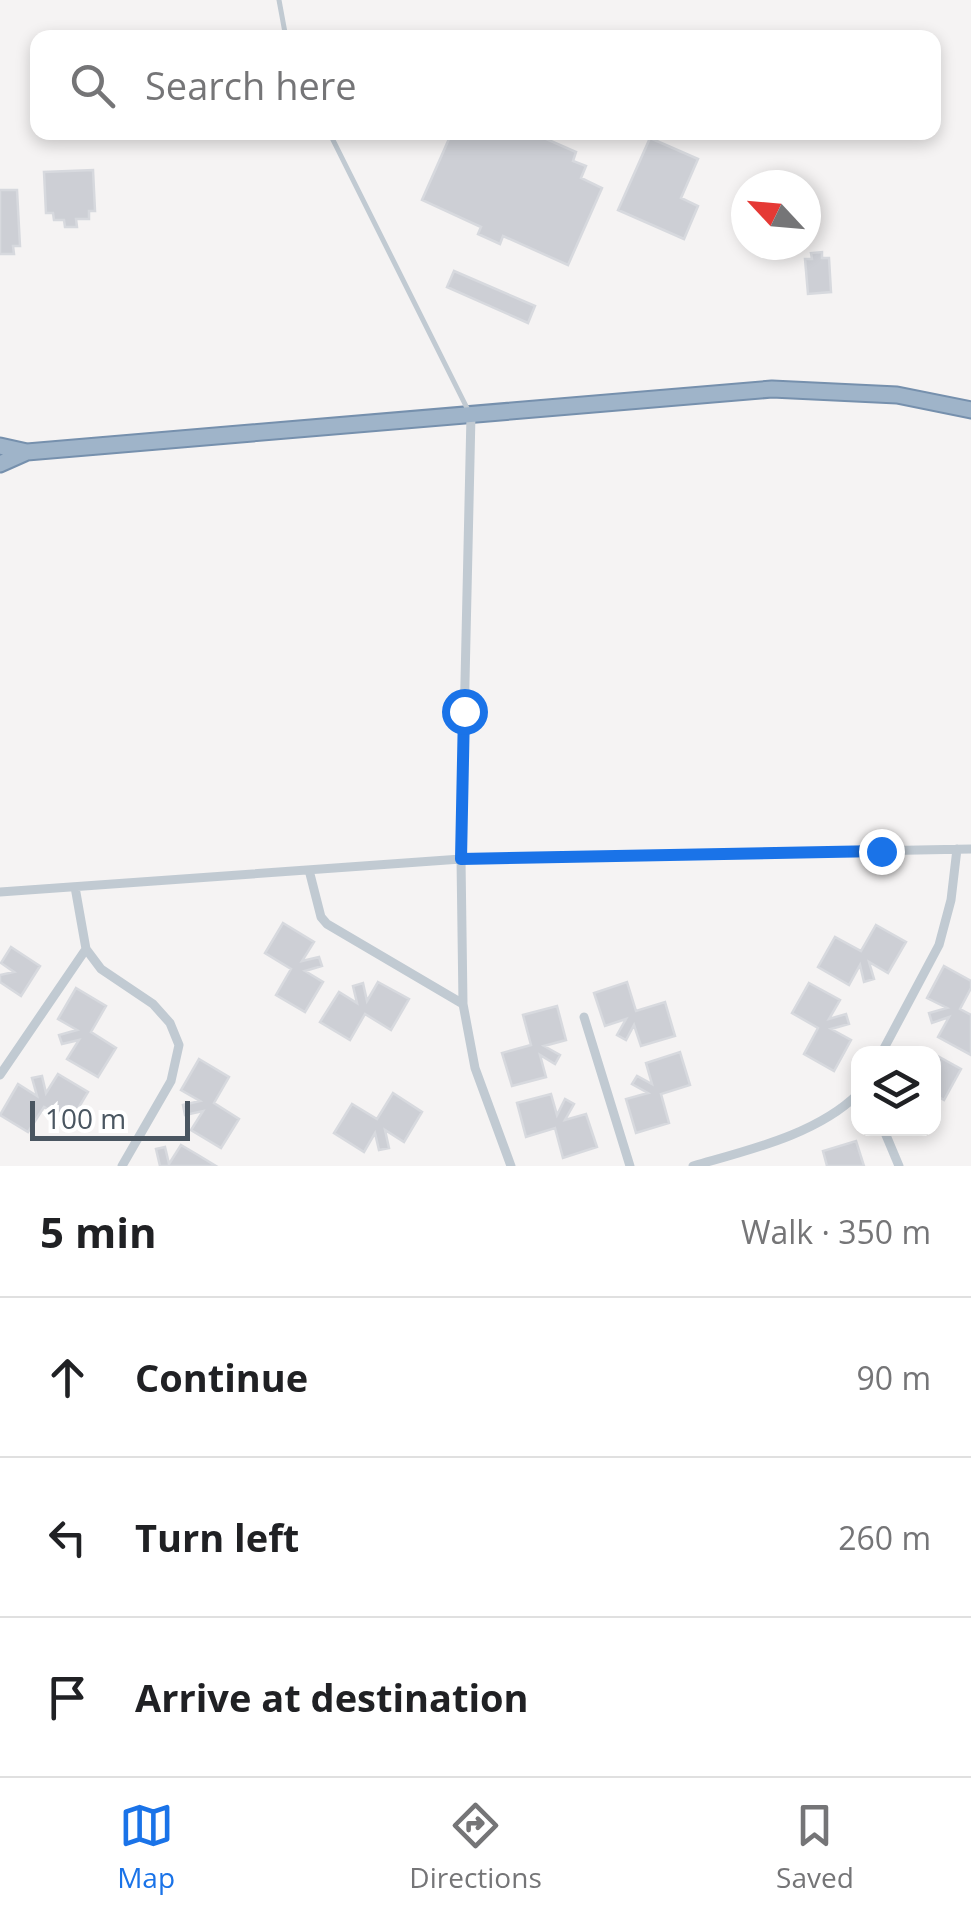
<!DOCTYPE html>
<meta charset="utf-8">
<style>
:root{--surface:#fff;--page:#f6f6f6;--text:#202124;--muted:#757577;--line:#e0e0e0;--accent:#1a73e8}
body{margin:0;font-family:"Open Sans",sans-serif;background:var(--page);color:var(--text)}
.controls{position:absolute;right:30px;bottom:30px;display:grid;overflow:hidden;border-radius:20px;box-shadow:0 5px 15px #0003}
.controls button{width:90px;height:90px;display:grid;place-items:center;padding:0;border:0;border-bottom:2px solid var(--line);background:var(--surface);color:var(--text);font:50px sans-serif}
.compass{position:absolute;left:731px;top:170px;width:90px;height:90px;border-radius:50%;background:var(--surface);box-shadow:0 5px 15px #0003;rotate:296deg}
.scale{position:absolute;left:30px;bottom:25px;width:160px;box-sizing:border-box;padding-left:10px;border:5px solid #4a5661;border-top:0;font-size:28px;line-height:35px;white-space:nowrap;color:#4a5661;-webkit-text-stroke:8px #fff;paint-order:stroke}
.stop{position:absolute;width:30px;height:30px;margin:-22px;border:8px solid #1a73e8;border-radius:50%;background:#fff}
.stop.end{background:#1a73e8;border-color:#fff;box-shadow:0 2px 10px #0008}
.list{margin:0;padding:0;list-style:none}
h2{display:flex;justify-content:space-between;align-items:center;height:130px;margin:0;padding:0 40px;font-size:42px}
h2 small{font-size:32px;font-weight:400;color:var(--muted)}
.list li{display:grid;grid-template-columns:65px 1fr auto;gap:30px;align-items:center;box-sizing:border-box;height:160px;padding:0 40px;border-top:2px solid var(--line)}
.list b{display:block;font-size:38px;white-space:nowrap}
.list em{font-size:32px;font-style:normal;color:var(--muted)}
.icon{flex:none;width:55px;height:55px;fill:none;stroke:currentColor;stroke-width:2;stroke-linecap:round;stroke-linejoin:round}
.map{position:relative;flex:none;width:971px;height:1166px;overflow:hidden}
.search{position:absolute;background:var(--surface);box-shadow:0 5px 15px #0003;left:30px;right:30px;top:30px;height:110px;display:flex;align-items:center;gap:25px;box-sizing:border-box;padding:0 35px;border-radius:20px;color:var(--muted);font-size:38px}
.sheet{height:610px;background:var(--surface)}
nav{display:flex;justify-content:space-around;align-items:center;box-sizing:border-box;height:140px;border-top:2px solid var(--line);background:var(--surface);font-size:28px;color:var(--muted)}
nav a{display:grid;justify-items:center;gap:5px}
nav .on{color:var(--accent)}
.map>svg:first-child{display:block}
</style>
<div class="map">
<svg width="971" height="1166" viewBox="0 0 971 1166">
<rect width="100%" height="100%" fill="#f5f3f3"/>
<path fill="#cdcfd5" stroke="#d7d9de" stroke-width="2.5" d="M452,132h94l-2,6 32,14 -3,9 13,5 -5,12 21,10 -34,77 -65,-29 -3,8 -22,-10 3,-7 -59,-27z
M650,138l48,21 -17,39 17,8 -14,33 -66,-29z
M93,170l2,41h-6v8h-13l1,8h-12l-1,-7h-10l-1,-7h-7l-2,-41z
M0,190h17l3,56h-7l1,8h-14z
M822,252v6h7l2,34 -23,2 -3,-35h7l-1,-6z
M454,271l81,35 -7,17 -81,-36z
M283,923l31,19 -12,19 17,-4 3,9 -17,5 18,11 -18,30 -29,-17 15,-26 -26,-16z
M876,925l30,17 -18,31 -19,-11 5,17 -10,3 -4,-17 -11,20 -31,-18 17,-30 26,14z
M11,947l29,19 -19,30 -21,-14v-7l14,-3 -13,-9z
M944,966l27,15v7l-11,21 11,6v40l-33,-18 11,-20 -17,6 -3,-10 18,-5 -20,-10z
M378,982l31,17 -18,31 -26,-16 -15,26 -30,-18 19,-30 18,11 -4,-17 10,-3 4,18z
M627,982l9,29 29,-9 10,34 -34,10 -7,-21 -8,15 -9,-5 9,-16 -21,7 -11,-33z
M809,983l31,17 -11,19 17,-5 3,10 -18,5 20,11 -17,31 -30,-17 14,-26 -26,-15z
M76,988l30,18 -15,26 25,16 -18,29 -31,-18 12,-19 -17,4 -3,-9 18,-5 -19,-11z
M557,1006l9,34 -22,6 16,9 -5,9 -15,-9 6,22 -34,9 -10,-33 29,-8 -8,-30z
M680,1052l10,33 -29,9 8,29 -33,10 -10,-34 22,-6 -16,-9 5,-8 15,8 -6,-21z
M934,1054l27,15 -17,31 -10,-6z
M199,1059l30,18 -15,26 25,16 -18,29 -30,-18 12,-19 -18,4 -2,-10 17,-4 -19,-11z
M58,1074l30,18 -18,30 -26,-15 -16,25 -28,-17 18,-31 19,12 -5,-18 10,-2 4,17z
M393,1093l29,19 -18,30 -19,-12 4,18 -10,2 -4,-17 -11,19 -30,-19 18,-29 25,15z
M551,1094l6,21 8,-16 9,5 -9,16 21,-6 11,33 -34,11 -8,-30 -29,9 -9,-34z
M856,1141l8,25h-37l-4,-15z
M181,1145l17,10 18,11h-56l-4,-17 9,-2 4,17z"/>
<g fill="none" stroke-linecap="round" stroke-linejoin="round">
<g stroke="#7690ad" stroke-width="19">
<path id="trunk" d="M0,446l27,6 745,-63 125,6 74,15
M0,464l27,-12"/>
</g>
<path stroke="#c1cad2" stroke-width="5" d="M279,0l7,38
M329,132l140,280"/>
<path stroke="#c1cad2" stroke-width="9" d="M471,415l-10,444 2,145 12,64 36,98
M309,870l12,47 6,7 136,80
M75,887l11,62 15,20 52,35 17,19 9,22 -8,36 -49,85
M0,892l461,-33 510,-10
M584,1017l46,149
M881,1054l58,-109 12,-45 6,-51
M0,1075l86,-126
M883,1128l16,38
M693,1166c55,-16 123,-31 165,-72"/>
<use href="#trunk" stroke="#9fb4c9" stroke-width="15"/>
</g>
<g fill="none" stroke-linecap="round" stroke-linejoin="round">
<path stroke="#1a73e8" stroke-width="12" d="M464,711l-3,148 420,-8"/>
</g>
</svg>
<div class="controls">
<button><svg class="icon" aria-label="layers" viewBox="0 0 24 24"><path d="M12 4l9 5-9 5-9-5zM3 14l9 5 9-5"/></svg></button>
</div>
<svg class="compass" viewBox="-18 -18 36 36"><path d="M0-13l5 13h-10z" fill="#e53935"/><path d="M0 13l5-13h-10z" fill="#757577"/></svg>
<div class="scale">100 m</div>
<div class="stop" style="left:464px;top:711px"></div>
<div class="stop end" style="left:881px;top:851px"></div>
<div class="search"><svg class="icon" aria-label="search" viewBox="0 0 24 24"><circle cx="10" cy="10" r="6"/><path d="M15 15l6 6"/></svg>Search here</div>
</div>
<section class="sheet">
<h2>5 min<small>Walk · 350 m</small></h2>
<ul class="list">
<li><svg class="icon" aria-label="ahead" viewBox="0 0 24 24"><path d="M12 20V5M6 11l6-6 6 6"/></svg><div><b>Continue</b></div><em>90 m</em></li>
<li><svg class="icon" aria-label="left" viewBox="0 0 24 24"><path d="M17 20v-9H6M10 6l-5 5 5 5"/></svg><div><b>Turn left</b></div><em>260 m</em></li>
<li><svg class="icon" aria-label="arrive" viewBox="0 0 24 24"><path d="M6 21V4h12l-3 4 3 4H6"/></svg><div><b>Arrive at destination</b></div></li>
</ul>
</section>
<nav>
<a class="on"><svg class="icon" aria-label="map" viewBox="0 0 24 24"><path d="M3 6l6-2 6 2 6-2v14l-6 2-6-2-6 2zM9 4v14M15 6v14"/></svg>Map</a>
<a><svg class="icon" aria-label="directions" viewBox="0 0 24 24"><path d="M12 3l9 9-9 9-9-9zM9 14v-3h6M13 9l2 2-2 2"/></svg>Directions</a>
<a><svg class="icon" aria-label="saved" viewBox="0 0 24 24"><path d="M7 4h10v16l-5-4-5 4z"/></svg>Saved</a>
</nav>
